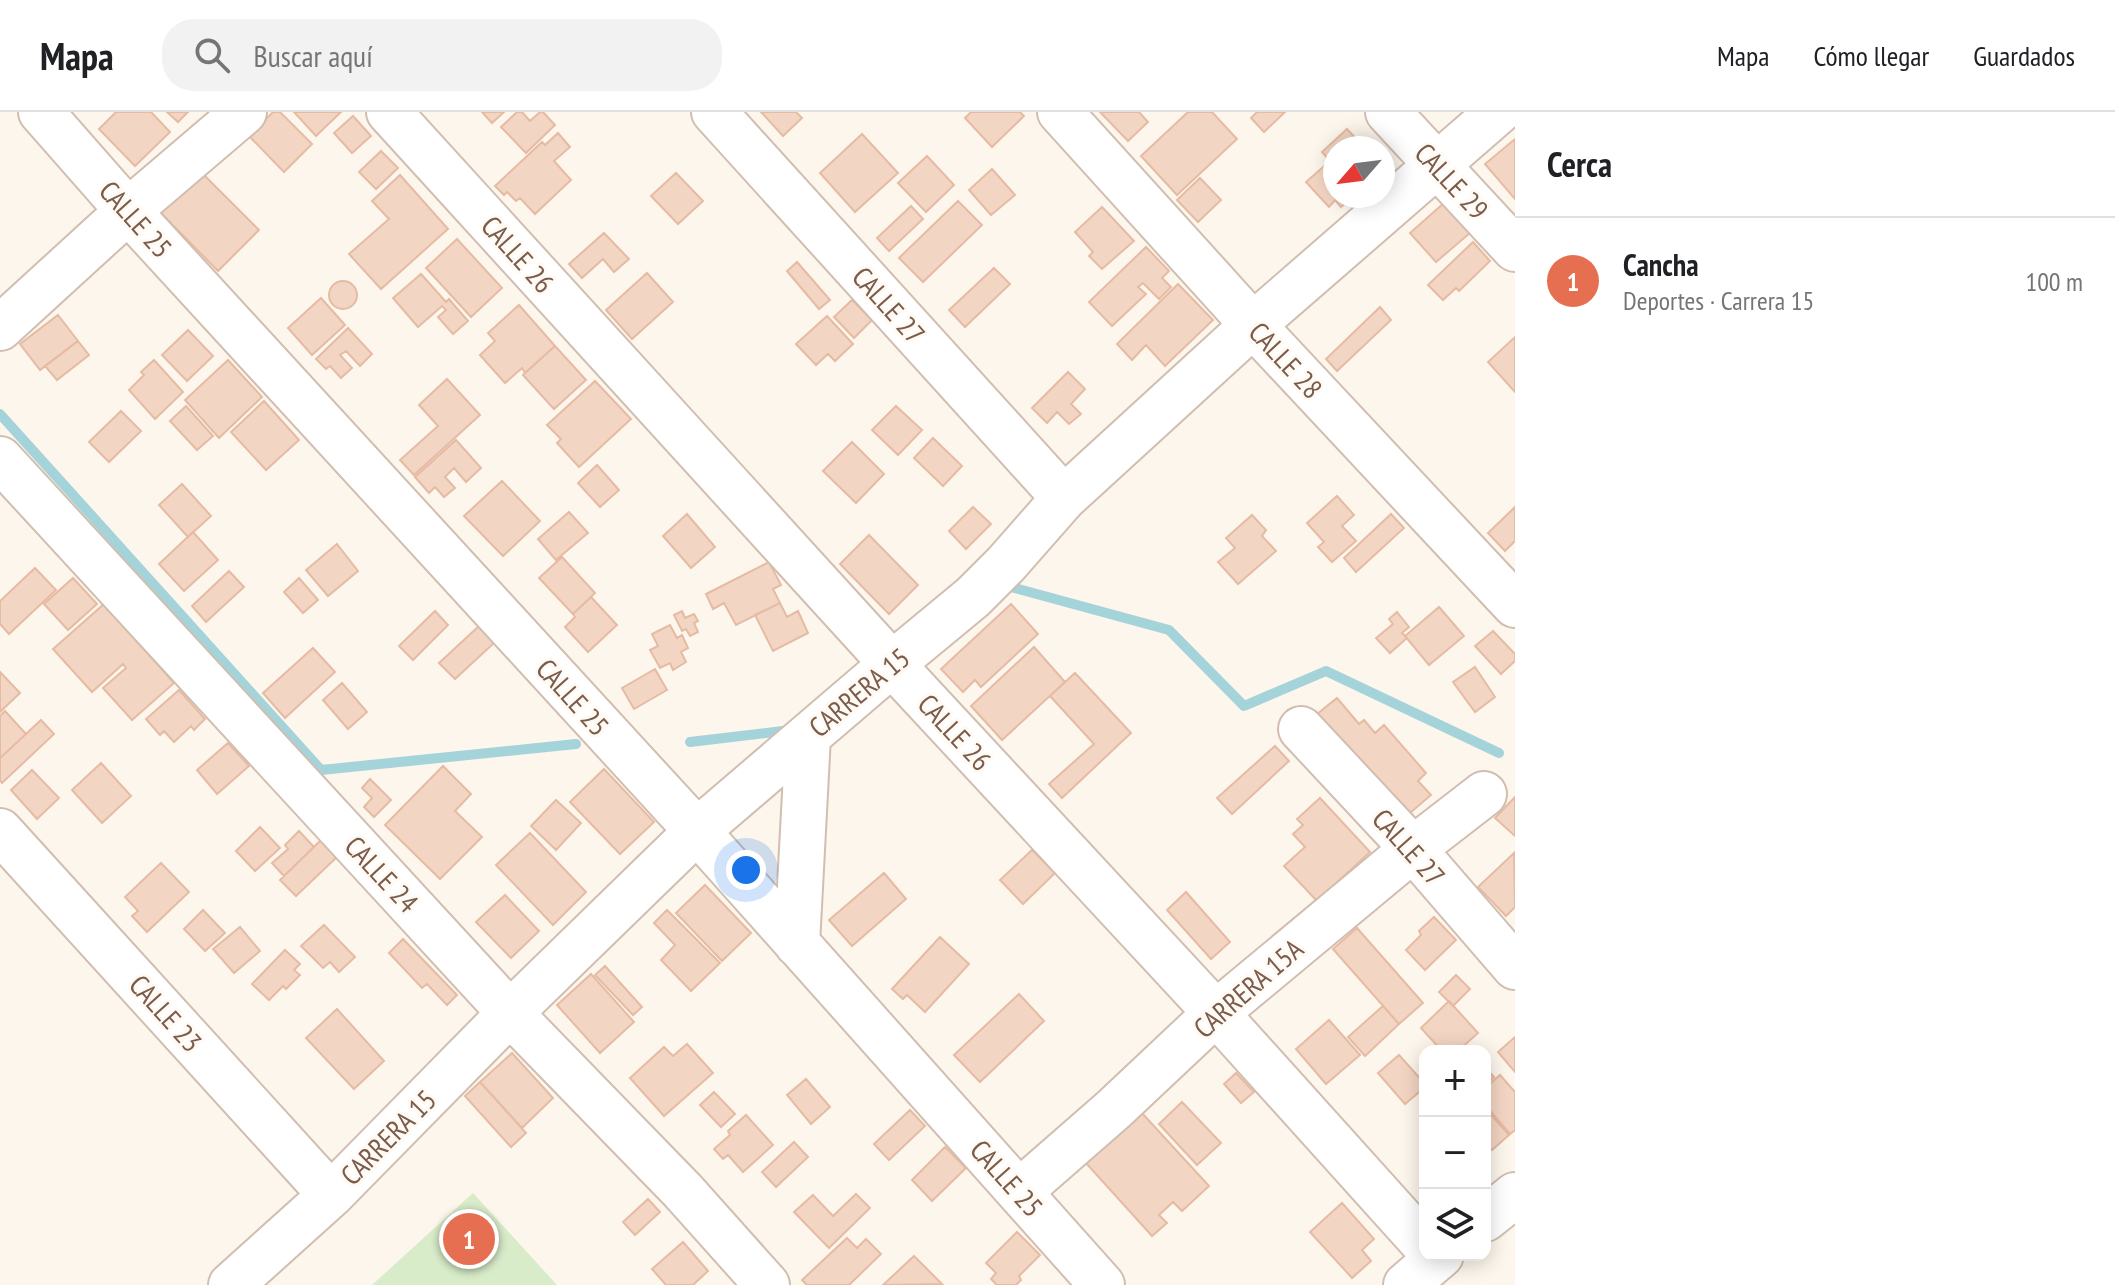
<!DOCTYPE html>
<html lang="es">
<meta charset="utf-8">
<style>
:root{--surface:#fff;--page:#f2f2f2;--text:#202124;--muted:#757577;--line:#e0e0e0;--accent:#e76f51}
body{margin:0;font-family:"PT Sans Narrow",sans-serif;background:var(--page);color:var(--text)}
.controls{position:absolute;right:24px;bottom:24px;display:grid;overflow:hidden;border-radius:16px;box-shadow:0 4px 20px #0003}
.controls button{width:72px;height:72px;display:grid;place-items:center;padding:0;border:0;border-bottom:2px solid var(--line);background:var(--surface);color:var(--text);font:40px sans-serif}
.compass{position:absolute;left:1323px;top:24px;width:72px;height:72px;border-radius:50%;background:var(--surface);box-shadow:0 4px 20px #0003;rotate:242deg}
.you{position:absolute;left:746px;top:758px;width:28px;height:28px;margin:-20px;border:6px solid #fff;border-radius:50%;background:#1a73e8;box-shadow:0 0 0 12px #1a73e833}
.badge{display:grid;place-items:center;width:52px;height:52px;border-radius:50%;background:var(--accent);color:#fff;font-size:26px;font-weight:700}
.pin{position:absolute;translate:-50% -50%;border:4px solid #fff;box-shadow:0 2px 8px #0006}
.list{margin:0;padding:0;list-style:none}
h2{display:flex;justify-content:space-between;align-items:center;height:104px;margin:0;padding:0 32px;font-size:34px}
h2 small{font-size:26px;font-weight:400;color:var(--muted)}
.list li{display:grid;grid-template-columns:52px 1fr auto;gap:24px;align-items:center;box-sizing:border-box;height:128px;padding:0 32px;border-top:2px solid var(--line)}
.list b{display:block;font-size:30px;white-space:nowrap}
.list p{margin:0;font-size:26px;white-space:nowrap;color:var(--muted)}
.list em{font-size:26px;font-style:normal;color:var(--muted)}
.icon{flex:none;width:44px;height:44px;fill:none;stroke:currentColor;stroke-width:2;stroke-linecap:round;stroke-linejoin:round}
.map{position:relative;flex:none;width:1515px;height:1173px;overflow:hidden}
header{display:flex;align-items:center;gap:48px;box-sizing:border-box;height:112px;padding:0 40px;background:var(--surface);border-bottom:2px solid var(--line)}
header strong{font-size:38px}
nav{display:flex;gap:44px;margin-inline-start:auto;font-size:28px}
.search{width:560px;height:72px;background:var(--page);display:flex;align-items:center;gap:20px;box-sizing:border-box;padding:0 28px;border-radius:32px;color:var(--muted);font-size:30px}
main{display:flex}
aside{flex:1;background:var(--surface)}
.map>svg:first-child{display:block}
</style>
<header>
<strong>Mapa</strong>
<div class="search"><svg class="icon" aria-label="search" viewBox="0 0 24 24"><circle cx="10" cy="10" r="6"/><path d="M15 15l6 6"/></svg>Buscar aquí</div>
<nav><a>Mapa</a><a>Cómo llegar</a><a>Guardados</a></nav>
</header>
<main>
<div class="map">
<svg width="1515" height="1173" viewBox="0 0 1515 1173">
<rect width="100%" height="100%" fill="#fdf6ec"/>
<path fill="#d8ecc9" d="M473,1081l84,92h-185z"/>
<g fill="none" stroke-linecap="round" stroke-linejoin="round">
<path stroke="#a5d3da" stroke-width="10" d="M0,302l321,356 255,-26
M1000,472l169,46 75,76 82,-35 173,82
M690,630l101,-12"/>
</g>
<path fill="#f3d5c3" stroke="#e6bba3" stroke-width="2" d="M116,0h35l19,20 -35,34 -36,-37z
M167,0h21l-10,10z
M273,0h7l32,32 -28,28 -35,-36z
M294,0h47l-25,24z
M482,0h22l-12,11z
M517,0h5l8,9 10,-9h3l12,13 -29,28 -25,-26z
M761,0h35l6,6 -19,18z
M971,0h49l4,4 -32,31 -27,-29z
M1100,0h39l9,10 -20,19z
M1188,0h24l25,27 -60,56 -36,-39z
M1257,0h28l-21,20 -13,-14z
M353,4l18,20 -19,17 -18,-20z
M1347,17l13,14 -5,5h-20v48h18l-12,11 -6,-7 -6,7 -23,-25 24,-21 -8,-9z
M558,21l12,14 -16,14 17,19 -36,34 -15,-16 -4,3 -9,-9 -3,3 -9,-9 47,-44 3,3z
M862,22l36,39 -43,39 -35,-39z
M1515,27v60l-30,-35z
M381,39l17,17 -22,21 -17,-17z
M927,44l27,29 -28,27 -28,-29z
M992,57l23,26 -24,20 -22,-25z
M201,60l58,58 -41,41 -58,-59z
M676,61l27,28 -25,23 -27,-28z
M400,63l48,54 -67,60 -32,-35 40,-35 -17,-18z
M1200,66l21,22 -23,22 -21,-22z
M958,89l24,24 -59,57 -24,-24z
M1444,91l26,30 -34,29 -26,-29z
M911,94l12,13 -34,32 -12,-13z
M1102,95l32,34 -32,28 -13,-13 4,-4 -18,-20z
M604,121l25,26 -15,13 -11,-13 -21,19 -13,-14z
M457,127l45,49 -31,29 -45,-49z
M1473,130l17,19 -31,30 -3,-3 -13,12 -15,-15z
M1146,135l23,24 -7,7 9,9 -12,12 -16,-16 -5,4 8,7 -34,32 -23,-24z
M797,150l33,38 -11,9 -32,-38z
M994,156l16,16 -45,43 -16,-17z
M647,161l26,29 -41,37 -26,-29z
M421,162l25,28 3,-3 19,22 -15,13 -15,-17 8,-7 -4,-4 -24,21 -25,-29z
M329 183a14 14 0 1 1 28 0a14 14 0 1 1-28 0Z
M1178,172l35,36 -48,46 -19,-21 -14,15 -15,-16z
M321,186l24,27 -33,30 -24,-27z
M852,188l20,20 -18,18 -20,-21z
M519,193l36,41 -30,27 -3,-5 -17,15 -25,-28 15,-14 -7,-8z
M1380,195l11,13 -54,51 -11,-12z
M58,203l20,26 -38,29 -20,-26z
M827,204l26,28 -18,17 -7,-7 -12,11 -20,-21z
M348,216l24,26 -12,12 -14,-15 -6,4 12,13 -11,10 -11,-12 -4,3 -10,-10z
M188,218l25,26 -26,25 -25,-26z
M1515,225v55l-27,-30z
M78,229l11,14 -32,25 -12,-14z
M555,234l31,34 -32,29 -31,-34z
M154,248l29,32 -28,27 -26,-29 15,-15 -3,-3z
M228,248l34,37 -43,41 -34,-38z
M1068,260l17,17 -14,15 10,10 -12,10 -12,-12 -10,11 -15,-15z
M447,267l33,36 -66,60 -14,-15 38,-34 -19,-21z
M595,269l36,38 -52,48 -22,-24 4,-4 -14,-14z
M264,289l35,39 -33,30 -35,-38z
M186,294l27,30 -16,14 -27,-29z
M896,294l26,24 -24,25 -26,-25z
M121,299l20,20 -32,31 -20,-20z
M933,326l29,28 -19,20 -29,-28z
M456,328l25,28 -15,14 -12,-14 -9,9 10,11 -11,9 -9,-10 -6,6 -14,-16z
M852,330l32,32 -28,29 -33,-32z
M597,353l22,25 -19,17 -22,-24z
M502,369l38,40 -37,35 -39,-40z
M182,372l29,32 -23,21 -29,-32z
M1337,384l17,19 -12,11 14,15 -24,21 -14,-15 6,-5 -17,-19z
M973,395l18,17 -25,25 -17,-18z
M1515,395v34l-10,10 -17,-18z
M569,400l19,21 -32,27 -18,-21z
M687,402l28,33 -24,21 -28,-32z
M1391,402l13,14 -48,44 -12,-14z
M1252,403l14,15 -4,6 14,15 -38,33 -20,-22 17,-14 -9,-10z
M193,420l25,28 -34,31 -25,-27z
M869,423l49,50 -29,29 -49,-50z
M337,432l21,27 -30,25 -22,-26z
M562,445l33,36 -22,21 -34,-36z
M769,450l12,23 -8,4 7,14 -44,22 -12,-22 -11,6 -7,-15z
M35,456l21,22 -47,44 -9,-10v-23z
M229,459l15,16 -38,35 -14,-16z
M73,466l24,26 -29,26 -24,-26z
M299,466l19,22 -15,13 -19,-21z
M591,485l26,28 -29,27 -23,-25 10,-10 -2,-3z
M780,491l7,14 11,-6 10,22 -35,18 -18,-36z
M104,492l70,79 -42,37 -29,-32 23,-20 -3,-4 -31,28 -39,-43z
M1011,492l27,30 -57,53 -6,-7 -12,12 -22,-23z
M1439,495l25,29 -35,29 -24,-29z
M435,499l13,14 -35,35 -14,-14z
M682,499l3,7 9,-4 4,7 -4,2 4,9 -8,4 -4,-7 -4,2 -8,-16z
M1397,500l12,15 -7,6 5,5 -17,15 -14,-15 17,-14 -4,-5z
M670,513l7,13 5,-3 6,13 -7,4 5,10 -13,8 -3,-7 -10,5 -10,-18 8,-4 -6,-12z
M479,514l15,17 -39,36 -16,-16z
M1493,519l22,23v7l-14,13 -26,-28z
M1034,535l31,35 -63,58 -31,-34z
M313,536l22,24 -50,46 -22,-25z
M1475,555l20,30 -20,15 -22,-30z
M655,557l12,21 -33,19 -12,-21z
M0,560l20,21 -20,19z
M1075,561l56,60 -69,65 -13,-14 45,-40 -44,-48z
M342,571l25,29 -19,17 -25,-29z
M179,578l26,29 -11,11 -3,-4 -17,16 -10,-11 -4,4 -14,-16z
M1337,586l22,26 5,-4 11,13 9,-8 42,48 -8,8 13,14 -27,23 -88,-103z
M5,599l21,23 -26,24v-42z
M41,608l13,14 -52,49 -2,-3v-22z
M228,631l21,23 -32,28 -20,-24z
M1275,634l14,15 -57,53 -15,-16z
M101,651l30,33 -29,27 -30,-33z
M443,654l28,28 -16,17 27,26 -42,42 -55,-54z
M604,657l50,53 -34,32 -50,-52z
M32,658l27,28 -22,21 -26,-29z
M370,667l21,21 -17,17 -10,-10 8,-9 -10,-10z
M1515,685v39l-20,-18z
M1320,686l50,54 -53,49 -33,-35 21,-19 -12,-13 10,-9 -6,-6z
M556,688l25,23 -25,27 -25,-24z
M260,715l20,21 -25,23 -19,-20z
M299,719l15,16 -30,29 -12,-13 16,-14 -3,-4z
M530,721l56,59 -33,33 -57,-60z
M322,727l16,17 -42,40 -16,-16z
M1032,738l23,23 -32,31 -23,-24z
M1514,741l1,54 -9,9 -28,-29z
M161,751l28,29 -42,40 -15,-16 6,-5 -13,-14z
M884,761l22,26 -54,47 -23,-26z
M705,773l46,48 -29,28 -46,-48z
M1186,780l44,50 -19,17 -44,-49z
M505,783l34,36 -28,27 -35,-36z
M203,798l22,23 -20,18 -21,-22z
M667,798l53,53 -29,28 -30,-31 14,-15 -21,-22z
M1434,805l22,23 -31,30 -19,-20 15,-15 -2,-4z
M324,813l31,32 -16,15 -9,-10 -7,6 -22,-22z
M240,815l20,24 -26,22 -21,-24z
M1357,816l66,75 -24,21 -66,-75z
M940,825l29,27 -44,48 -18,-17 -4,4 -11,-10z
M403,827l54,56 -10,10 -20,-21 -5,4 -33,-35z
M285,838l15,14 -6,6 6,5 -14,14 -3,-3 -14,14 -17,-16z
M605,854l37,41 -9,8 -38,-40z
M591,862l43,48 -34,31 -43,-48z
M1456,863l14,14 -17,17 -14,-14z
M1019,882l25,27 -64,61 -26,-27z
M1449,889l29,32 -20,18h-16l-21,-23z
M1383,894l16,18 -34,32 -17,-19z
M337,897l47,52 -30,28 -48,-51z
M1329,908l31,35 -34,29 -30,-35z
M1515,925v35l-17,-20z
M687,932l26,29 -49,43 -34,-38 34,-31 9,9z
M512,941l41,45 -31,30 -42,-46z
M1399,943l26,29v3l-20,17 -27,-31z
M1485,955l9,10 -9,8z
M1236,961l18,19 -13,11 -17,-19z
M1500,963l15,17v38l-5,4 -25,-29v-17z
M806,967l24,28 -19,17 -24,-29z
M480,970l46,51 -15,14 -46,-51z
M714,980l21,22 -14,13 -21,-22z
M1182,990l39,41 -24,22 -38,-41z
M1485,996l24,27 -17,15 -7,-8z
M910,998l15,16 -36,34 -15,-16z
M1141,1000l68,74 -27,25 -9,-9 -14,13 8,8 -15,13 -66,-73z
M746,1003l27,30 -30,27 -15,-17 -5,4 -9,-10 16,-14 -2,-4z
M794,1030l14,15 -32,30 -14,-15z
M945,1035l21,21 -34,33 -20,-21z
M856,1082l14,14 -41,40 -35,-36 19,-17 20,21z
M648,1087l12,13 -25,23 -12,-13z
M1342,1091l32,36 -12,11 9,11 -19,17 -42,-46z
M1017,1120l23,23 -21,21 2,4 -5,5h-19l-6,-6 5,-6 -10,-10z
M847,1126l10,10 9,-9 15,15 -32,31h-42l-5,-5z
M683,1130l25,29 -15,14h-27l-14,-16z
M914,1144l28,28 -59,1z"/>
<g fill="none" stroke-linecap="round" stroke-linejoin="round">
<g stroke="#d1beb0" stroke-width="48">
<path id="minor" d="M41,0l87,99 569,620 405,454
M389,0l503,552 324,349 209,232
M714,0l350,386
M1060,0l193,213 262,280
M1388,0l127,137
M0,216l128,-117 116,-99
M0,347l510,554 173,178 84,94
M1301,617l112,120 102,118
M0,719l331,364
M797,832l11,-208
M1019,1080l95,-83 102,-96 197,-164 71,-55
M1485,1107l30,-24
M231,1173l100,-90 179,-182 187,-182 195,-167 81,-67 33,-33 58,-66 189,-173 245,-213
M1406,1173l35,-30"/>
</g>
<use href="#minor" stroke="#fff" stroke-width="44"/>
</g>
<g text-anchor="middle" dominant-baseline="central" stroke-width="6" stroke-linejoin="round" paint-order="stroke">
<g font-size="28" fill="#7a5c4d" stroke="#fffaf3">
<text transform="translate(1452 69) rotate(47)">CALLE 29</text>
<text transform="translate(136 107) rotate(48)">CALLE 25</text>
<text transform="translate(518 142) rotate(48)">CALLE 26</text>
<text transform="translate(889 193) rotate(48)">CALLE 27</text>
<text transform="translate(1286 248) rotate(47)">CALLE 28</text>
<text transform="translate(859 580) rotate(-40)">CARRERA 15</text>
<text transform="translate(573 585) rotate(48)">CALLE 25</text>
<text transform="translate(955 620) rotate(47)">CALLE 26</text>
<text transform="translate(1409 735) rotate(48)">CALLE 27</text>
<text transform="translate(382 762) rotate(47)">CALLE 24</text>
<text transform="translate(1248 876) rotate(-41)">CARRERA 15A</text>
<text transform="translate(166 901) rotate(48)">CALLE 23</text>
<text transform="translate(388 1025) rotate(-45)">CARRERA 15</text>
<text transform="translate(1007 1066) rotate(48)">CALLE 25</text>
</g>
</g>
</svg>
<div class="controls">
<button>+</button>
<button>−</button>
<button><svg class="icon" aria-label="layers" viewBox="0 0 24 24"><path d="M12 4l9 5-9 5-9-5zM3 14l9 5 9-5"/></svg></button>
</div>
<svg class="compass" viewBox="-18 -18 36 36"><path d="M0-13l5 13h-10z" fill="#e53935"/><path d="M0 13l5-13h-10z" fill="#757577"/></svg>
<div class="you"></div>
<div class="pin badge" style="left:469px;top:1127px">1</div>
</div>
<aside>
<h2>Cerca<small></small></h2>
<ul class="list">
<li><span class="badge">1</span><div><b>Cancha</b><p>Deportes · Carrera 15</p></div><em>100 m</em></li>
</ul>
</aside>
</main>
